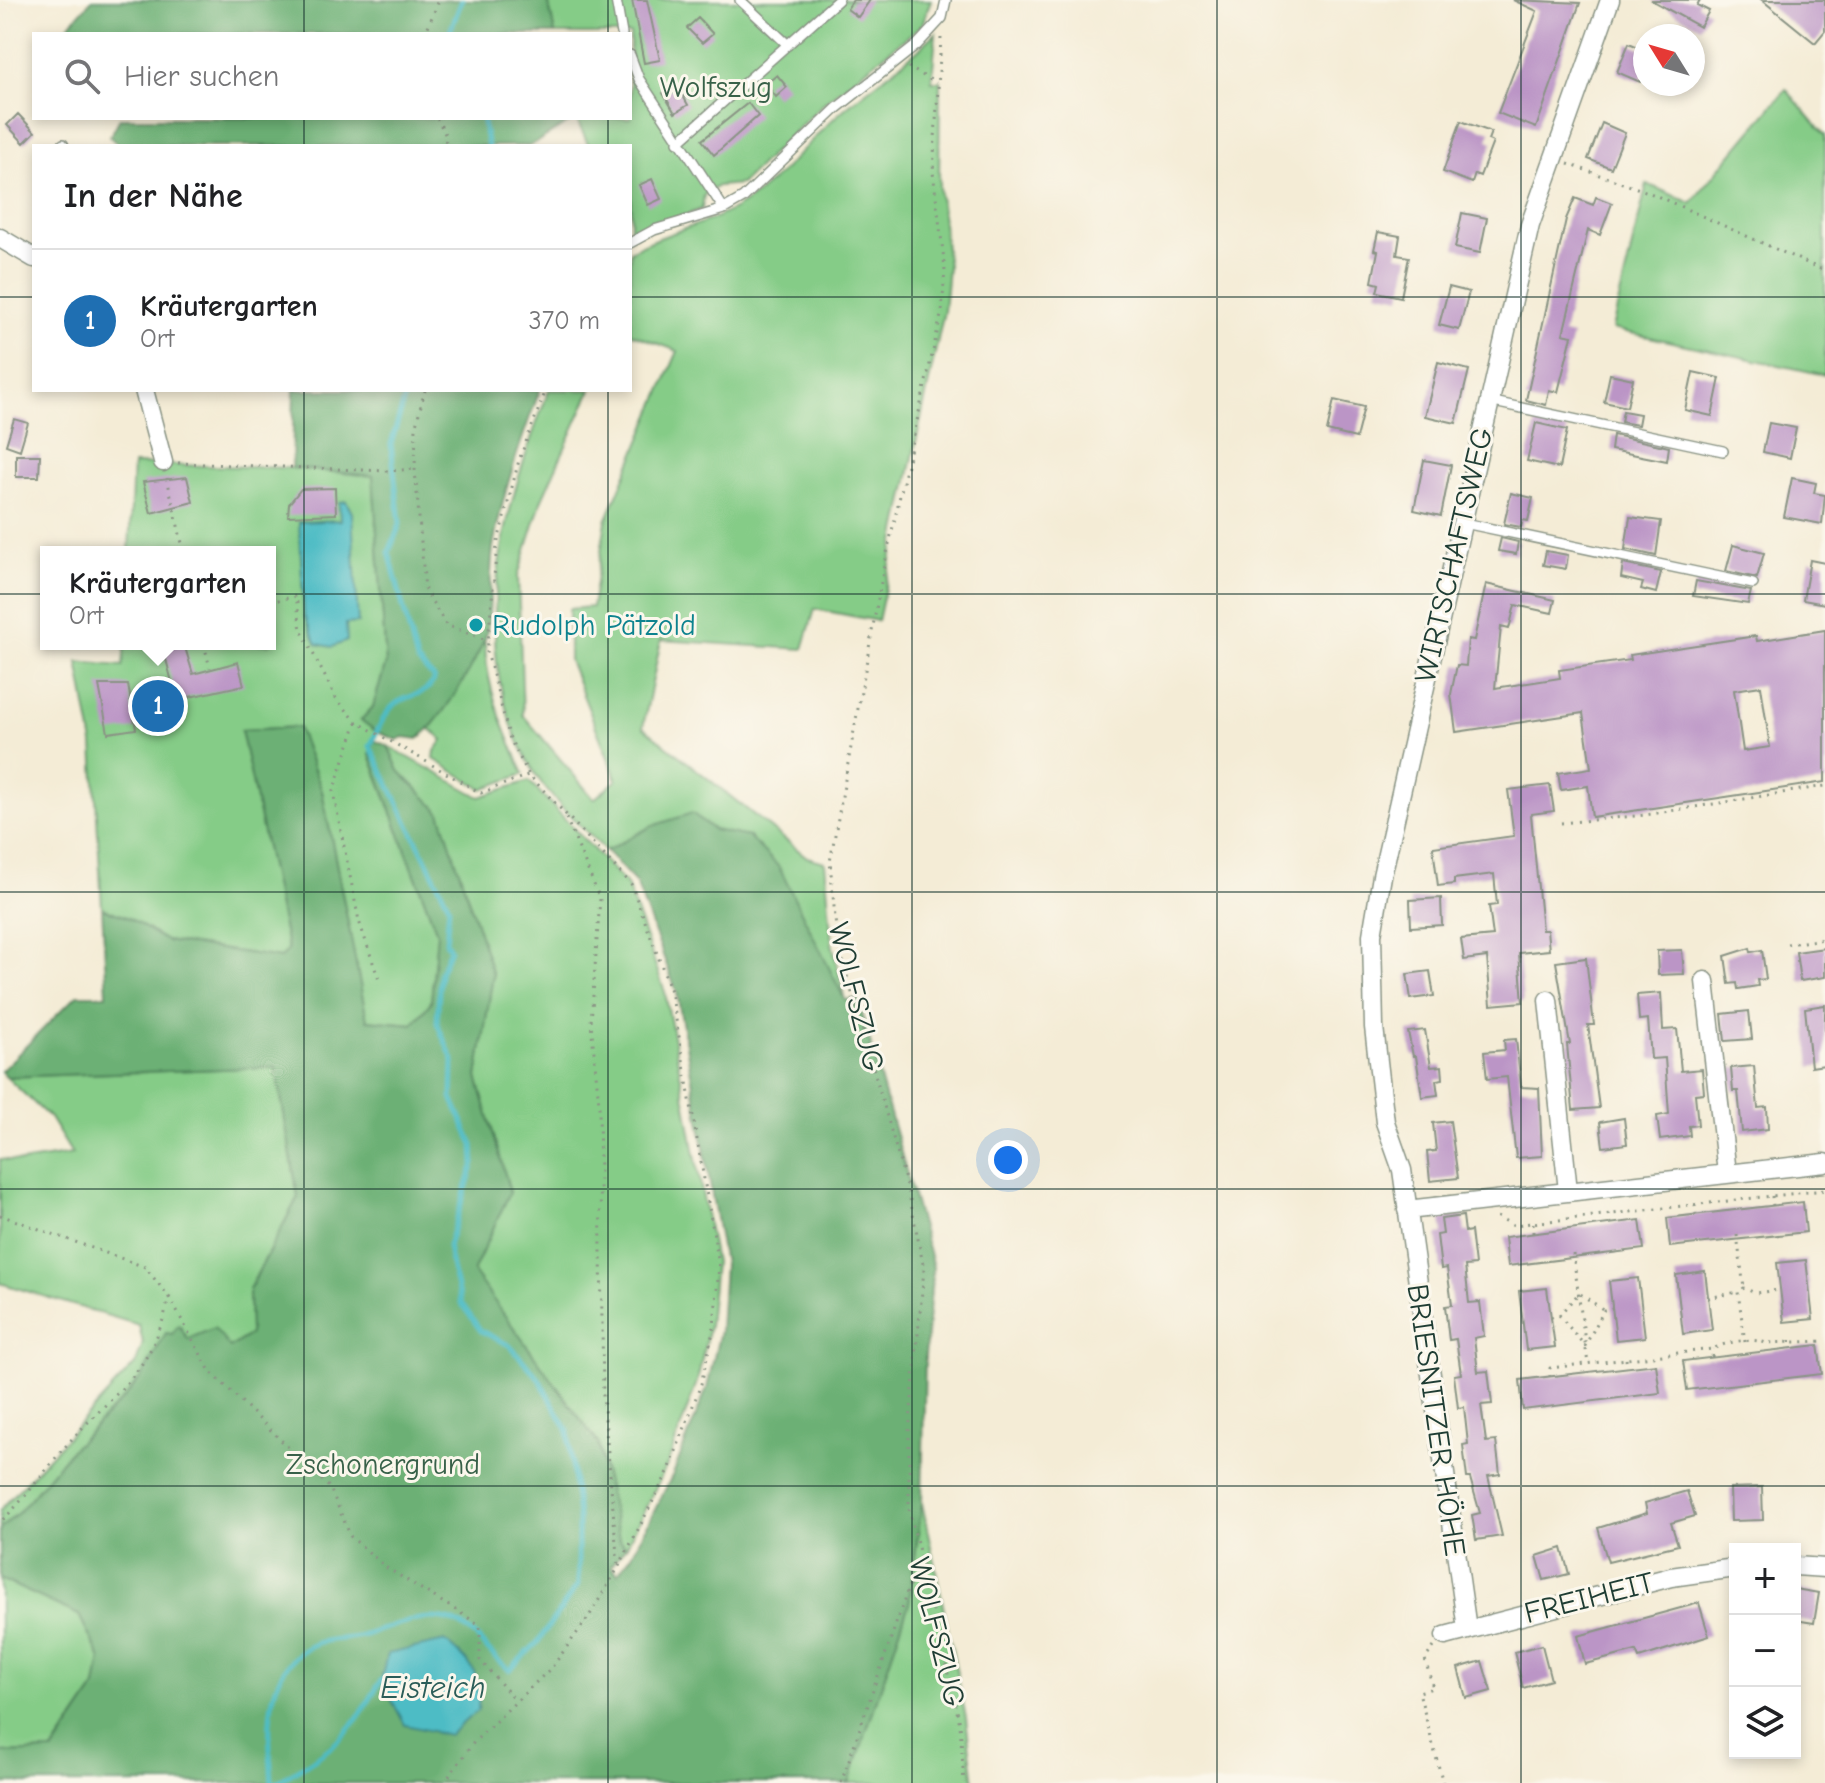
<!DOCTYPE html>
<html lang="de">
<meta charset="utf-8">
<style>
:root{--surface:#fff;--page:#f2f2f2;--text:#202124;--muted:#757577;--line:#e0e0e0;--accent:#1f6fb2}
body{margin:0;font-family:"Comic Neue",sans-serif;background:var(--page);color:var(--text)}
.controls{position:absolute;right:24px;bottom:24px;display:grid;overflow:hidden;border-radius:0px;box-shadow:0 4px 12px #0003}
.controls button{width:72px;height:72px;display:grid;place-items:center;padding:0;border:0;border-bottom:2px solid var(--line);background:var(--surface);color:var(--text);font:40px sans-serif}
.compass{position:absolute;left:1633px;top:24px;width:72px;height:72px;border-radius:50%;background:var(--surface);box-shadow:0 4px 12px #0003;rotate:307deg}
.you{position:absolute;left:1008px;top:1160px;width:28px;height:28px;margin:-20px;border:6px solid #fff;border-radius:50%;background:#1a73e8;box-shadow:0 0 0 12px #1a73e833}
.badge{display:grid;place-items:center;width:52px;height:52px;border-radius:50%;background:var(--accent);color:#fff;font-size:26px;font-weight:700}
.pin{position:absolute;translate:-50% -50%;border:4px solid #fff;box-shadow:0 2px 8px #0006}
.popup{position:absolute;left:40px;top:546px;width:236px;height:104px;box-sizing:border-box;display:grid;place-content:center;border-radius:0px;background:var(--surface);filter:drop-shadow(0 2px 6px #0005);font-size:26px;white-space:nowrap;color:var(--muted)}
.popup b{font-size:30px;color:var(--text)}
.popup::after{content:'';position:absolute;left:50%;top:100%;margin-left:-16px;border:16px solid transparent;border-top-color:var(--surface)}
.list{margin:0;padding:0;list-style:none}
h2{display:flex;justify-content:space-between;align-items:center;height:104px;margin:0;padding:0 32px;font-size:34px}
h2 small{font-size:26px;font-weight:400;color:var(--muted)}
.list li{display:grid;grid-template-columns:52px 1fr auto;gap:24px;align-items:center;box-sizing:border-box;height:144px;padding:0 32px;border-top:2px solid var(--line)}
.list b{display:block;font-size:30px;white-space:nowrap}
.list p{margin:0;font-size:26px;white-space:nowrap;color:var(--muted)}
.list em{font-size:26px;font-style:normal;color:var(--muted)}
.icon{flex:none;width:44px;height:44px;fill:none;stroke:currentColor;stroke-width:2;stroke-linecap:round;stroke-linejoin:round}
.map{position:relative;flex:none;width:1825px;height:1783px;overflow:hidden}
.search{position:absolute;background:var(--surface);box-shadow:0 4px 12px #0003;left:32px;top:32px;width:600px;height:88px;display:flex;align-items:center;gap:20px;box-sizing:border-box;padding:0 28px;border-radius:0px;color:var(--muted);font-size:30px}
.panel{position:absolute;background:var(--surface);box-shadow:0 4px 12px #0003;left:32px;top:144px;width:600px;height:248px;border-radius:0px}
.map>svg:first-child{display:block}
</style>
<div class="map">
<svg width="1825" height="1783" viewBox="0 0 1825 1783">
<rect width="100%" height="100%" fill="#fbf7ec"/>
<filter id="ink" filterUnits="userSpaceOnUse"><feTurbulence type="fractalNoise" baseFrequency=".0125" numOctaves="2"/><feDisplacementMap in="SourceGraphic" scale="16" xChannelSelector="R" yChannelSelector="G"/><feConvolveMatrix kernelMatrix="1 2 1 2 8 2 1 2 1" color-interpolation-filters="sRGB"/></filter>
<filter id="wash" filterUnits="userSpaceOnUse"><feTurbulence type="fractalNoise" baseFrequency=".006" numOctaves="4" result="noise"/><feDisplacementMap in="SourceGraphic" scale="32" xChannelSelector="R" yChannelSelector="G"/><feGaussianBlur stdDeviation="1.8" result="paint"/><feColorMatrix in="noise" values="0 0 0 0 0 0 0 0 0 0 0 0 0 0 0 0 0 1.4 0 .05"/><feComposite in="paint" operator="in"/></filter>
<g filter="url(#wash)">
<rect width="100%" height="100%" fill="#f4ecd6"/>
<path fill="#85cc87" stroke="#52845e" stroke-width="2" d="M548,0h383l-9,25 -96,76 -85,83 -23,2 -14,9 -2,14 -71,26 -1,-89h-41l-13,-28h54v-84h-75z
M936,33l-4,48h8l-1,106 9,80 -4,44 -66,310 -63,-12 -12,40 -142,-9 -18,87 164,130 18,5 7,81 13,58 -96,-164 -97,-11 -46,25c-24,-24 -51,-47 -70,-76 -75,-119 -34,-263 13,-385h42l-49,109 -24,77 5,139 71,84 23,-19 -48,-120v-51l23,-2 14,-86 72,-170 -48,-18v-82c38,-21 83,-26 118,-51 36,-24 61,-61 94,-89 31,-27 65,-49 94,-78z
M1786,89l39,46v240l-213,-46 35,-145 44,19z
M133,464l159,4 81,7 13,188 -13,44 -12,13 16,12 -7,23 67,178 -6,69 -17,22 -47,-4 -45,-229 -24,-64 -57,3 47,220 -7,8 -115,-17 -37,-23 -27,-10 -9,-164 -15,-82 45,4 2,-22h145v-92h-141z
M481,642h4c0,45 21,91 39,132l-42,15 -48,-30 1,-8 8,-11 -13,-11 22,-32z
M388,746l92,51 49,-16 98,104 38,107 50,270 -6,64 -12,56 -30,83 -41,82 -7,-8 -21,-96 -126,-171 38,-80 -33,-115 16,-102 -53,-163 -41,-41z
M276,1067l22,130 -49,92 1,45 -21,14 -63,-15 -24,43 -16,20 -55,54 -52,62 -19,17v-19l136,-147 7,-20 -4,-18 -139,-42v-124l22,3 50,-8 -22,-36 -44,-41z
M922,1503l44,215 8,65h-125l60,-180z
M0,1579l79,36 22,44 -5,28 -44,64 -52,2z"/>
<path fill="#6cb074" stroke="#467654" stroke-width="2" d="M92,0h456l7,34h-494z
M120,118h456l-46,28h-410l-10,-9z
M294,390h246c-19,50 -36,99 -46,152 -5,23 -2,80 -9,97 -13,29 -41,79 -67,100l-14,-2 -7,3 -20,-8 -16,-12 12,-13 13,-44 -13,-187 -81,-8z
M298,727l24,64 45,229 46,4 18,-22 6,-69 -67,-179 4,-14 14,6 11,25 41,41 53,163 -16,102 33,115 -37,80 125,171 21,96 7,8 -15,19 7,7 14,-18 41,-81 34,-86 13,-57 4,-67 -47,-271 -41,-110 -30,-32 46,-25 40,-13 22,17 35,7 30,30 66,133 13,-1 75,268 -8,89 -3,147 -13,100 -60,180h-849v-30l53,-2 43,-64 5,-28 -22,-44 -79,-36v-50l19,-17 52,-62 55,-54 16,-20 24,-43 6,1 7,-9 9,14 26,-11 16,20 20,-14 -1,-44 49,-93 -22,-130 -270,10 -5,-6 76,-76h30l-5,-87 27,10 37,23 115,17 7,-8 -47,-220z"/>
<path fill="#4ebcc5" stroke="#367c7c" stroke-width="2" d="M346,501l6,12 6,110 -12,1 1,17 -15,6 -15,-3 -13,-28 -5,-94 41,-2 -1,-18z
M445,1641c27,23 37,31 33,69l-29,25 -44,-10 -24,-45 6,-26z"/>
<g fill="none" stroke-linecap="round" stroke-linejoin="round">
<path stroke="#4ebcc5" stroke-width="5" d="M449,34l13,-34
M482,118l6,28
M272,1783c-3,-50 -12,-117 45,-140 14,-5 33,-3 48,-8 26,-8 55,-22 83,-15 28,7 40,35 61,50l28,-27 41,-58v-69l-10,-85 -30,-54 -29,-32 -28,-14 -20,-28 -9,-35 -4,-22 26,-83 -1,-18 -21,-47 1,-38 -16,-37 3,-50 10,-24 -4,-7 3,-36 -79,-160c7,-13 12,-30 23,-40 13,-13 35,-8 41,-28l-17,-17 -28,-109 11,-28 -9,-80 16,-54
M276,1783c58,-36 71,-41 105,-103l4,1"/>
</g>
<g id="blocks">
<path fill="#bb95c6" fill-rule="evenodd" d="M632,0h15l13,60 -16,3z
M853,0h17l-12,17 -11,-8z
M1513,0l67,3 -44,125 -38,-15 39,-102z
M1651,0h49l-3,5 12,6 -9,16z
M1762,0h63v31l-10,12z
M698,18l15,16 -11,9 -15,-15z
M1629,43l16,7v19l-5,13 -23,-10z
M777,75l10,12 -11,10 -10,-13z
M677,85l11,20 -13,8 -12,-20z
M748,103l10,13 -44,39 -12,-15z
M18,114l17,18 -11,11 -17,-18z
M1461,121l30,11 -3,8 5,2 -13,34 -5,-2 -3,9 -29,-11z
M1602,123l23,10 -14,35 -23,-9z
M652,179l9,20 -13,6 -9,-20z
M1596,197l16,6 -12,32 -12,-5 -25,104 9,2 -14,56 -9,-2 -3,15 -20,-5 40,-181 9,-21 18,7z
M1462,213l25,5 -7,35 -25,-5z
M1378,232l22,4 -3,19 12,2 -8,40 -24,-5 2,-8 -7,-2 6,-31 -4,-1z
M1449,287l20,5 -10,38 -20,-5z
M1438,362l31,8 -13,53 -31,-7z
M1693,372l27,6 -8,38 -27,-6z
M1610,374l23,5 -6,28 -23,-5z
M1334,400l30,7 -8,31 -29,-7z
M1623,411l17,3 -2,11 -17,-3z
M14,419l14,4 -8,27 -14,-5z
M1536,423l31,7 -8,38 -32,-7z
M1769,423l27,5 -6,30 -27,-6z
M1613,435l56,12 -2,14 -56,-11z
M16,455h24l-1,22h-23z
M1424,460l27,5 -10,51 -27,-6z
M187,477l6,25 -42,11 -8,-31z
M1792,478l24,5 -2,10 11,2 -3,29 -38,-7z
M335,488l1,26 -48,2 1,-12 12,-15z
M1511,493l22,5 -5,23 -5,-1 -2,7 -17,-3z
M1630,517l31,4 -5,35 -31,-7z
M1501,538l17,4 -2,12 -18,-3z
M1733,545l31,8 -7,25 -31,-7z
M1546,551l22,4 -2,14 -23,-4z
M1810,560l15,3v41l-22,-4z
M1623,564l38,8 -5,21 -15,-4 2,-6 -22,-5z
M1696,581l55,10 -3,13 -55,-8z
M1486,584l69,16 -3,13 -37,-8 -6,24 -8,-2 -6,61 65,-10 -1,-8 72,-10 -1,-5 126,-19 1,5 68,-11v152l-233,35 -4,-31 -27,4 -3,-17 33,-5 -8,-55 -127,19 -5,-38 6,-29 9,1 2,-27 6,1zM1761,686l9,61 -27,4 -9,-61z
M162,644h22l9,30 45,-12 6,23 -54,12 -12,8z
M99,685h29l8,44 -28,4z
M1550,785l4,26 -23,3 11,116h5l2,20 -30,3 4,49 -32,3 -4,-48 -23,3 -3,-21 32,-3 -4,-30 8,-1 -3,-31 -40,5v5l-16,2 -5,-39 81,-11 -6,-46z
M1441,898l1,27 -31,2 -1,-27z
M1750,948l1,4 11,-2 4,29 -9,1 1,6 -20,3 -1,-6 -8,1 -4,-28z
M1825,948v29l-25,4 -4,-29z
M1682,950l2,24 -26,1 -1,-24z
M1586,958l8,67h-6l11,83 -26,2 -6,-66h3l-14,-82z
M1430,971l4,25 -23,3 -4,-25z
M1661,993l2,37 14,-1 4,42 21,-2 2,24 -9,1 3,31 -9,1 1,10 -30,4 -3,-24 12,-2 -4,-56 -14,1 -3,-40 -9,1 -2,-25z
M1825,1005v60l-14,2 -6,-59z
M1749,1011l3,28 -27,2 -3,-27z
M1425,1030l6,37 11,-1 1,13 -7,1 2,15 -16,2 -6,-41h-3l-5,-24z
M1516,1039l5,48 18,1 3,68 -26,2 -9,-81 -20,2 -3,-27 21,-2 -1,-10z
M1754,1066l4,42 9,-1 1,22 -26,3 -4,-41h-5l-2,-23z
M1624,1118l3,26 -24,3 -3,-25z
M1450,1121l8,57 -28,3 -3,-29 9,-1 -3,-28z
M1803,1202l3,30 -136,15 -3,-29z
M1463,1216l2,16 6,-1 4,34 -10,1 4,37 11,-1 4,34 -10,2 4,34 10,-1 4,33 -11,1 5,37 10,-1 4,33 -12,2 14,60 -26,4 -4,-25 8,-2 -10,-35h-3l-4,-33 5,-1 -4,-37 -6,1 -4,-33 7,-1 -5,-35 -7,1 -4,-34 7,-1 -5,-37 -6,1 -4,-34 6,-1 -2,-15z
M1640,1220l4,29 -136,17 -3,-29z
M1806,1260l7,59 -29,3 -7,-59z
M1705,1271l7,59 -29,4 -7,-59z
M1638,1278l7,59 -29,3 -7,-59z
M1547,1288l8,59 -29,3 -7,-59z
M1818,1345l4,29 -135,16 -4,-29z
M1656,1364l4,29 -137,17 -3,-30z
M1762,1487l1,33 -32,1 -1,-33z
M1687,1491l8,25 -24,7 7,22 -70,17 -10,-34 49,-15 -2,-10z
M1562,1548l7,26 -25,6 -7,-24z
M1795,1589l24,4 -5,30 -19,-3z
M1699,1603l10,33 -70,22 -3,-7 -51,13 -7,-28z
M1542,1645l9,35 -28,8 -9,-36z
M1482,1661l9,30 -25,7 -8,-30z"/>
</g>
</g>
<g filter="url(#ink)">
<use href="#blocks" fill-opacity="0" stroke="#8a9485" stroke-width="2"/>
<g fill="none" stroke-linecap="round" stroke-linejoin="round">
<g stroke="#8a9485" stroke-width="12">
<path id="service" d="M616,0l6,34
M740,0l48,45
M630,55l9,24 85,130
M678,142l160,-142
M63,144l1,2
M630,243l24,-13 70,-21 19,-11 94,-90 80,-63 25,-27 4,-18
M1489,401l234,50
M1464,523l289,61"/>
</g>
<g stroke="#8a9485" stroke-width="21">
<path id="minor" d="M0,238l34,20
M144,390l19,72
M1705,981l22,192
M1548,1000l20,191
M1407,1210l418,-47
M1795,1566l30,2
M1467,1629l-65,-459 -17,-48 -11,-95 -2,-92 10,-59 148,-651 80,-225
M1445,1636l226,-59 64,-9"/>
</g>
<path stroke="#8a9485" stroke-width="3" stroke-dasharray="2 6" stroke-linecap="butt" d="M425,34l14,-34
M941,38l-8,134 12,96 -3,43 -58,255 -54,296 7,78 72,254 15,75 -15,163v77l51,215 4,59
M908,67l28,16
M437,118l9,18 -1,10
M1568,164l80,28 177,79
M425,390l-9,35 -1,44 10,121 21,35 43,16
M178,463l210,8 27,-2
M167,478l17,74
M270,602l26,-6 5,34 35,68 21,24 124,71 47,-18
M204,644l6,24
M357,722l-24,69 26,130 21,62
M566,818l34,81 -9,123 8,82 4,292 15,170
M1561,823l84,-8 180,-29
M1787,944l38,-5
M1772,1196l1,10
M1695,1205l1,9
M1609,1214l2,10
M0,1215l145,52 24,30c-18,81 -55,93 -104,150 -22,25 -40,53 -65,75
M1497,1217l17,8 311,-35
M1533,1223v11
M1737,1235l7,53
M1573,1254l15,110
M169,1297l41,74 120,117 21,49 36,31 93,57v35l36,41
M1708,1298l30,-6
M1559,1315l26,31 19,-36 8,-2
M1551,1317l8,-2 20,-22 25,17
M1790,1340v9
M1745,1342l-7,-50 6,-4 11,5 25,-3
M1712,1357l1,-8
M1626,1359l1,8
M1550,1377v-9l163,-19c12,-7 39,-12 52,-6l60,-2
M1434,1647l-9,12 8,29 -14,4 24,91
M444,1783l30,-41 78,-75 36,-49 30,-50 51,-98 32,-86 13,-57 5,-62 -48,-274 -40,-107 -102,-109 -19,-36 -23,-87 10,-107 22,-85 27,-70
M841,1783l77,-223"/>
<use href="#service" stroke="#fff" stroke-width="9"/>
<use href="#minor" stroke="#fff" stroke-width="18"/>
</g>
</g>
<path fill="none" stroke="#1f3d34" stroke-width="2" stroke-opacity="0.55" d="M304,0v34M608,0v34M912,0v1783M1217,0v1783M1521,0v1783M304,118v28M608,118v28M0,297h34M630,297h1195M304,390v1393M608,390v1393M0,594h1825M0,892h1825M0,1189h1825M0,1486h1825"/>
<circle fill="#0f9aa8" stroke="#fbf7ec" stroke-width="3" cx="476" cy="625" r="8"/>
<g text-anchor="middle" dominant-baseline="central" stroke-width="6" stroke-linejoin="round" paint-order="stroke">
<g font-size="30" fill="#386149" stroke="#fbf7ec">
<text x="716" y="87">Wolfszug</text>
<text x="383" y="1464">Zschonergrund</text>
</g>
<g font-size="30" fill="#1f3d34" stroke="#fbf7ec">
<text transform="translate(1454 555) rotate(-77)">WIRTSCHAFTSWEG</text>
<text transform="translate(856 997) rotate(76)">WOLFSZUG</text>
<text transform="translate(1436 1420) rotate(82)">BRIESNITZER HÖHE</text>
<text transform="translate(1589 1598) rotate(-14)">FREIHEIT</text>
<text transform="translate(937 1632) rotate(76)">WOLFSZUG</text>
</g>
<g font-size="30" fill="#0d838f" stroke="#fbf7ec" text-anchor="start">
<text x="492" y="625">Rudolph Pätzold</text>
</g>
<g font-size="32" font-style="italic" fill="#2b5d58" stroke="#fbf7ec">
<text x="433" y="1687">Eisteich</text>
</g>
</g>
</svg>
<div class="controls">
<button>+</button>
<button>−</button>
<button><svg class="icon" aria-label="layers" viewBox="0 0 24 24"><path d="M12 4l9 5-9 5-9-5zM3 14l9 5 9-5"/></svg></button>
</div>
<svg class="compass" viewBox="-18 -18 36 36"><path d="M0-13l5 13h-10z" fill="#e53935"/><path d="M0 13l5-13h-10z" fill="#757577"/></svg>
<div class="you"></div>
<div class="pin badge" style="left:158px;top:706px">1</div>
<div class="popup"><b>Kräutergarten</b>Ort</div>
<div class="search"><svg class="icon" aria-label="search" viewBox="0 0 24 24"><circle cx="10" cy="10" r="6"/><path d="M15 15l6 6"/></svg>Hier suchen</div>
<section class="panel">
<h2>In der Nähe<small></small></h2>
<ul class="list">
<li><span class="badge">1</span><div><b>Kräutergarten</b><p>Ort</p></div><em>370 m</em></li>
</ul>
</section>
</div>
